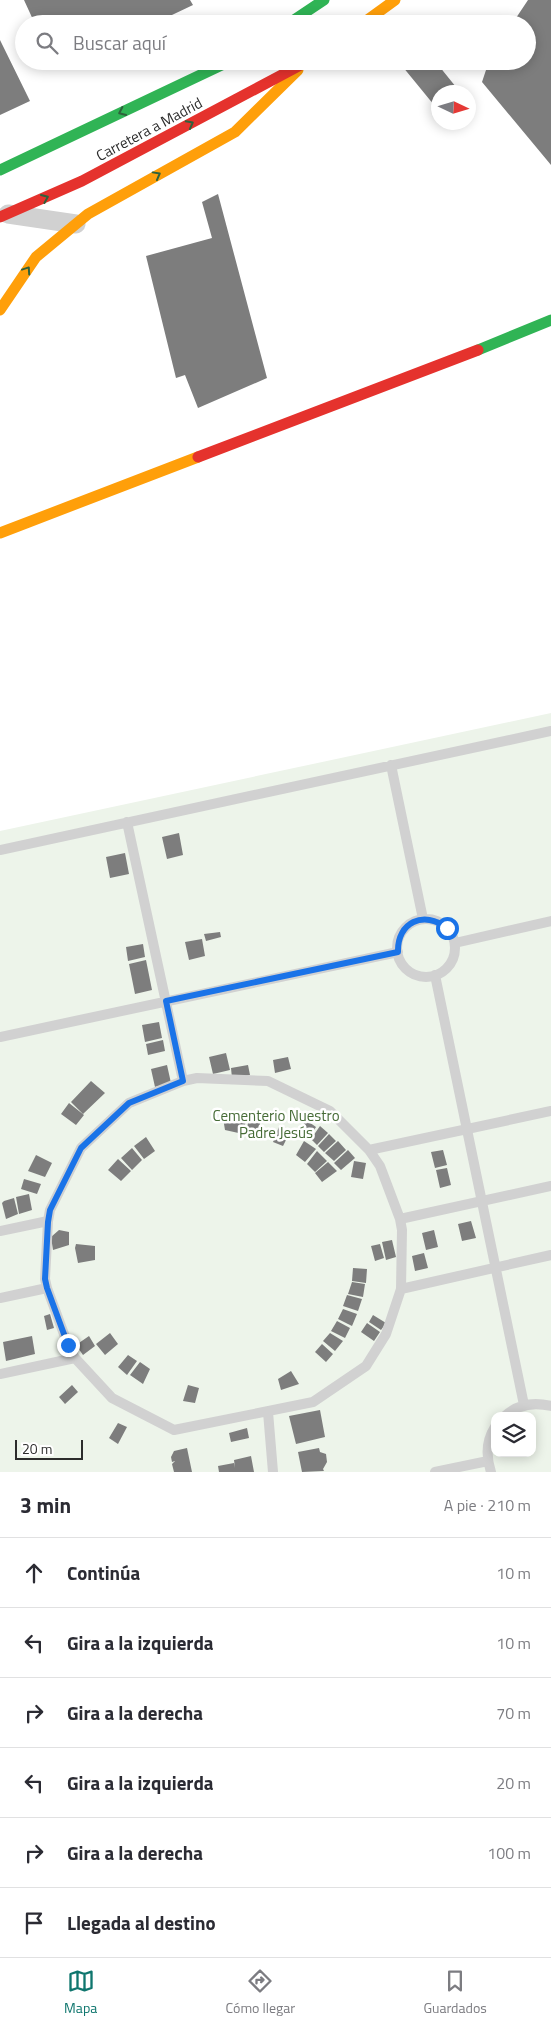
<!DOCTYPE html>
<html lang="es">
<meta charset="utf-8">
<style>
:root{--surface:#fff;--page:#f7f7f7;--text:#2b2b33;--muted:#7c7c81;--line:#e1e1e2;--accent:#0f766e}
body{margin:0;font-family:"Titillium Web",sans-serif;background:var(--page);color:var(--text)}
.controls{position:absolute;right:15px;bottom:15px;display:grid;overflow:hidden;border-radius:10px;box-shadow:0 2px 12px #0003}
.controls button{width:45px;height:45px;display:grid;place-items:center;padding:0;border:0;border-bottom:1px solid var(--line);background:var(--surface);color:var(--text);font:25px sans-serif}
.compass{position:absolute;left:431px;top:85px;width:45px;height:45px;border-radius:50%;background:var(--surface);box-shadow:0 2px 12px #0003;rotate:94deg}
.scale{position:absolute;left:15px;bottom:12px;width:68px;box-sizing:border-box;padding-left:5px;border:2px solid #2c2c2c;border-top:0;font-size:14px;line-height:18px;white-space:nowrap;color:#2c2c2c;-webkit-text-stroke:4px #fff;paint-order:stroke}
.stop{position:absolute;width:15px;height:15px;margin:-11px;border:4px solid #1a73e8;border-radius:50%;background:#fff}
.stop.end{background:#1a73e8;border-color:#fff;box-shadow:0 1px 5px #0008}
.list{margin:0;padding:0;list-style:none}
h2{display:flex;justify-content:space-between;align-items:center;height:65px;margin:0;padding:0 20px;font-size:21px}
h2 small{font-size:16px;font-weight:400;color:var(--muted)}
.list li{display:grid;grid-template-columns:32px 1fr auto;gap:15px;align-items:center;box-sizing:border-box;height:70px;padding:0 20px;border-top:1px solid var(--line)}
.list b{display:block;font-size:19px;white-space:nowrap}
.list em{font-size:16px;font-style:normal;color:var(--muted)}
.icon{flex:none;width:28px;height:28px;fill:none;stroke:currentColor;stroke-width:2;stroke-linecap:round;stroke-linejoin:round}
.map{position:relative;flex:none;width:551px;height:1472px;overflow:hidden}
.search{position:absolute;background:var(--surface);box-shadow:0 2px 12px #0003;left:15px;right:15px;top:15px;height:55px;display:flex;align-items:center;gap:12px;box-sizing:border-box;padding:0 18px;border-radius:28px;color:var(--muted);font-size:19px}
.sheet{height:485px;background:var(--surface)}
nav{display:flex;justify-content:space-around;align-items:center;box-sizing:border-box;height:70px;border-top:1px solid var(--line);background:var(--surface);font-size:14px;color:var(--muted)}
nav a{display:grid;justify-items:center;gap:2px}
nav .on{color:var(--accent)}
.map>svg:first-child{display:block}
</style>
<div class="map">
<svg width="551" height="1472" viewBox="0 0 551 1472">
<rect width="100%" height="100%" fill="#fff"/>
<path fill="#edf4ea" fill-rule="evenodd" d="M551,713v759h-551v-641zM495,1416h37v37h-37z"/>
<path fill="#7d7d7d" d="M24,0h166l3,5 -40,19h-118z
M528,0h23v165l-69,-83 7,-21h38v-37h-15z
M0,40l30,61 -30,14z
M52,61h21l-17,8z
M398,61h37l25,31h-22v10l-4,3z
M218,194l49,184 -69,30 -13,-33 -9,3 -30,-122 66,-18 -10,-36z
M179,833l4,22 -16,4 -5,-22z
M125,853l4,21 -19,4 -4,-21z
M220,932l1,5 -15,4 -2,-7z
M202,939l3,17 -16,4 -4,-18z
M143,944l2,13 -17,4 -2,-14z
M146,960l6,30 -17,4 -6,-30z
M159,1022l3,16 -17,4 -3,-17z
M163,1040l2,11 -17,4 -2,-11z
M226,1053l4,17 -17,4 -4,-17z
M288,1057l3,12 -16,4 -2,-13z
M167,1065l4,18 -16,4 -4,-18z
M248,1065l2,10 -18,3 -1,-10z
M91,1081l14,12 -22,21 -12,-12z
M69,1103l15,12 -8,10 -15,-11z
M247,1116l-4,18 -18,-4 -2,-12z
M249,1118l12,3 -5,14 -10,-2z
M306,1120l10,7 -7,11 -10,-7z
M320,1126l8,7 -11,12 -6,-6z
M279,1127l11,5 -7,14 -10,-4z
M329,1134l7,7 -12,11 -6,-6z
M146,1137l9,14 -11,8 -10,-13z
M304,1141l12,8 -11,13 -9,-7z
M338,1141l8,9 -12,11 -9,-8z
M132,1148l10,12 -10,10 -11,-12z
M348,1150l7,8 -14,12 -7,-7z
M443,1150l4,15 -12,3 -4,-16z
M317,1151l10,10 -12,11 -8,-8z
M36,1155l16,8 -7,14 -17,-6z
M118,1159l13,12 -10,10 -13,-11z
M354,1161l12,2 -3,16 -12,-2z
M328,1162l9,9 -15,11 -7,-9z
M447,1168l4,17 -11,3 -4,-18z
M24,1179l17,5 -4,10 -16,-5z
M29,1194l3,16 -13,4 -3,-17z
M14,1198l4,16 -12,5 -4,-16 2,-2z
M471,1221l5,17 -14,3 -4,-17z
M59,1230l10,2v13l-16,5 -2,-13z
M434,1230l4,17 -12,3 -4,-17z
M392,1240l4,17 -10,3 -4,-18z
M76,1244l19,2v14l-17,3 -3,-15z
M380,1244l4,14 -9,3 -4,-15z
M424,1253l4,15 -13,3 -3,-15z
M353,1268l14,1 -1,14 -14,-2z
M352,1282l13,2 -2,13 -15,-3z
M347,1295l15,4 -4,12 -15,-5z
M343,1309l14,5 -5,12 -14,-7z
M50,1314l4,14 -7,2 -3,-14z
M373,1315l13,8 -5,7 -12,-8z
M337,1321l13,7 -5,10 -14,-7z
M367,1323l13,9 -6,9 -13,-9z
M110,1333l8,11 -13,11 -9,-11z
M330,1333l13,8 -8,10 -12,-10z
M32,1336l3,18 -29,7 -3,-19z
M89,1336l6,10 -12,9 -7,-10z
M322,1344l11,10 -7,8 -11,-10z
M128,1355l9,6 -10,14 -9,-8z
M140,1362l10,7 -7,15 -13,-9z
M291,1371l8,13 -18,6 -3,-11z
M72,1385l6,7 -13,12 -6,-7z
M188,1385l11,3 -4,15 -12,-2z
M320,1410l5,27 -29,7 -7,-28z
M118,1423l9,4 -9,17 -9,-6z
M247,1428l2,10 -18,4 -2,-9z
M187,1448l5,24h-18l-2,-8 3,-3 -3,1 -1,-5 3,-6z
M319,1448l1,4 6,2 1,8 -4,7 1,2 -22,1 -4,-20z
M251,1456l3,16h-35l-1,-6 16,-3 1,5 -1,-8z"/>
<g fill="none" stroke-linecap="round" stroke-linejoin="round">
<path stroke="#d1d1d1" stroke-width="10" d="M391,765l32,154
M127,822l56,259
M0,850l551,-119
M397 948a29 29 0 1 1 58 0a29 29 0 1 1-58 0Z
M455,943l96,-22
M435,975l89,430
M0,1037l398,-85
M197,1078l71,3 62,30 39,39 11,16 20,53 2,11 -1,59 -15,45 -20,32 -53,36 -139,28 -62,-32 -37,-40 -7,-13 -21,-57 -2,-9 3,-58 2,-11 31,-62 48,-45 54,-22z
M369,1150l182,-39
M400,1219l151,-33
M0,1231l48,-10
M401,1289l150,-34
M0,1298l47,-10
M0,1374l75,-16
M268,1412l5,60
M505,1416c13,-12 29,-14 46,-10
M435,1472l53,-11
M491,1472c-5,-15 -5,-31 4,-45"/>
<path stroke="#d1d1d1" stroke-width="19" d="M8,214l68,10"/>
<path stroke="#30b455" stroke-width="11" d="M288,24l36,-24
M0,170l230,-109
M478,350l73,-30"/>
<path stroke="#ff9f0a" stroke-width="11" d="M362,24l33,-24
M0,310l36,-53 52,-43 147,-82 63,-62
M0,533l198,-76"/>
<path stroke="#e5322d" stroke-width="11" d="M0,217l82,-36 226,-120
M198,457l280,-107"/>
</g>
<defs><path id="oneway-chevron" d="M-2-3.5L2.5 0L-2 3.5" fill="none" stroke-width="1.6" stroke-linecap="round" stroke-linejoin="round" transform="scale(1.25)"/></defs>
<g stroke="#2e623c">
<use href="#oneway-chevron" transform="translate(122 112) rotate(155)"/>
<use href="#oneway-chevron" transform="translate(190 124) rotate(-28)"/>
<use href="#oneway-chevron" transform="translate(157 175) rotate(-29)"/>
<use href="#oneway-chevron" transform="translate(45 198) rotate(-23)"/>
<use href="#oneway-chevron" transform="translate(27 270) rotate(-56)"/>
</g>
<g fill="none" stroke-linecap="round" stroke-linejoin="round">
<path stroke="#1a73e8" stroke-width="6" d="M68,1345l-21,-57 -2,-9 3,-57 2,-12 31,-62 48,-45 54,-22 -17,-80 232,-49c-1,-30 26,-42 49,-24"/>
</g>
<g text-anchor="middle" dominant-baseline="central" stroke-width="5" stroke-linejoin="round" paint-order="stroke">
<g font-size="15" fill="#2c2c2c" stroke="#fff">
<text transform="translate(149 129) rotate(-28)">Carretera a Madrid</text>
</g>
<g font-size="15" fill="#466b36" stroke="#fff">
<text x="276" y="1115">Cementerio Nuestro<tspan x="276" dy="17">Padre Jesús</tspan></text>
</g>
</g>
</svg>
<div class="controls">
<button><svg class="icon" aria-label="layers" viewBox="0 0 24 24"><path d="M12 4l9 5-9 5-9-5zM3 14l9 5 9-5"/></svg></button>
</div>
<svg class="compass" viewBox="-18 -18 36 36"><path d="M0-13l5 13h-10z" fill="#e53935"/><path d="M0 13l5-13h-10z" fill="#7c7c81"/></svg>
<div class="scale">20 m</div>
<div class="stop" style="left:447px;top:928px"></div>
<div class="stop end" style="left:68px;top:1345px"></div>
<div class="search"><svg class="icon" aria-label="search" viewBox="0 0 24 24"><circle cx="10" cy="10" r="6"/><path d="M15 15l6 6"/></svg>Buscar aquí</div>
</div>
<section class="sheet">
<h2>3 min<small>A pie · 210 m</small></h2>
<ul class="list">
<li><svg class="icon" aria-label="ahead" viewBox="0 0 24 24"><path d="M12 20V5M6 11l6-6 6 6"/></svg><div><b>Continúa</b></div><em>10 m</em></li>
<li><svg class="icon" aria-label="left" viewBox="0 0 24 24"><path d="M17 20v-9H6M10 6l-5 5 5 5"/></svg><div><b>Gira a la izquierda</b></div><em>10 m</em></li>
<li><svg class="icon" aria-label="right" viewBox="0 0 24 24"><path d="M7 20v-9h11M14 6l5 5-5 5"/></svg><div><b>Gira a la derecha</b></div><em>70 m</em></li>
<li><svg class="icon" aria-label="left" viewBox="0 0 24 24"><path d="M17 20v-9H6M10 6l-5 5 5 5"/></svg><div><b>Gira a la izquierda</b></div><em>20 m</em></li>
<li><svg class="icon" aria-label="right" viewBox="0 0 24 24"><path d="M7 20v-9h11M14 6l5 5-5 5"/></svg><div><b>Gira a la derecha</b></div><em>100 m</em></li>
<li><svg class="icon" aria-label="arrive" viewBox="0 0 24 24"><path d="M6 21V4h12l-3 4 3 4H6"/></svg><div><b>Llegada al destino</b></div></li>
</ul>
</section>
<nav>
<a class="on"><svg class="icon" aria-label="map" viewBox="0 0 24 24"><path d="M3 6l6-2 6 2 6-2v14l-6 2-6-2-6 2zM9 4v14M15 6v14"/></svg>Mapa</a>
<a><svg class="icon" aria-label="directions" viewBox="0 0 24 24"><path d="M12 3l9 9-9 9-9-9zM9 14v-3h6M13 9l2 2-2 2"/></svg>Cómo llegar</a>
<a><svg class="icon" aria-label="saved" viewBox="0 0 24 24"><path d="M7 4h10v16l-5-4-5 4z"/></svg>Guardados</a>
</nav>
